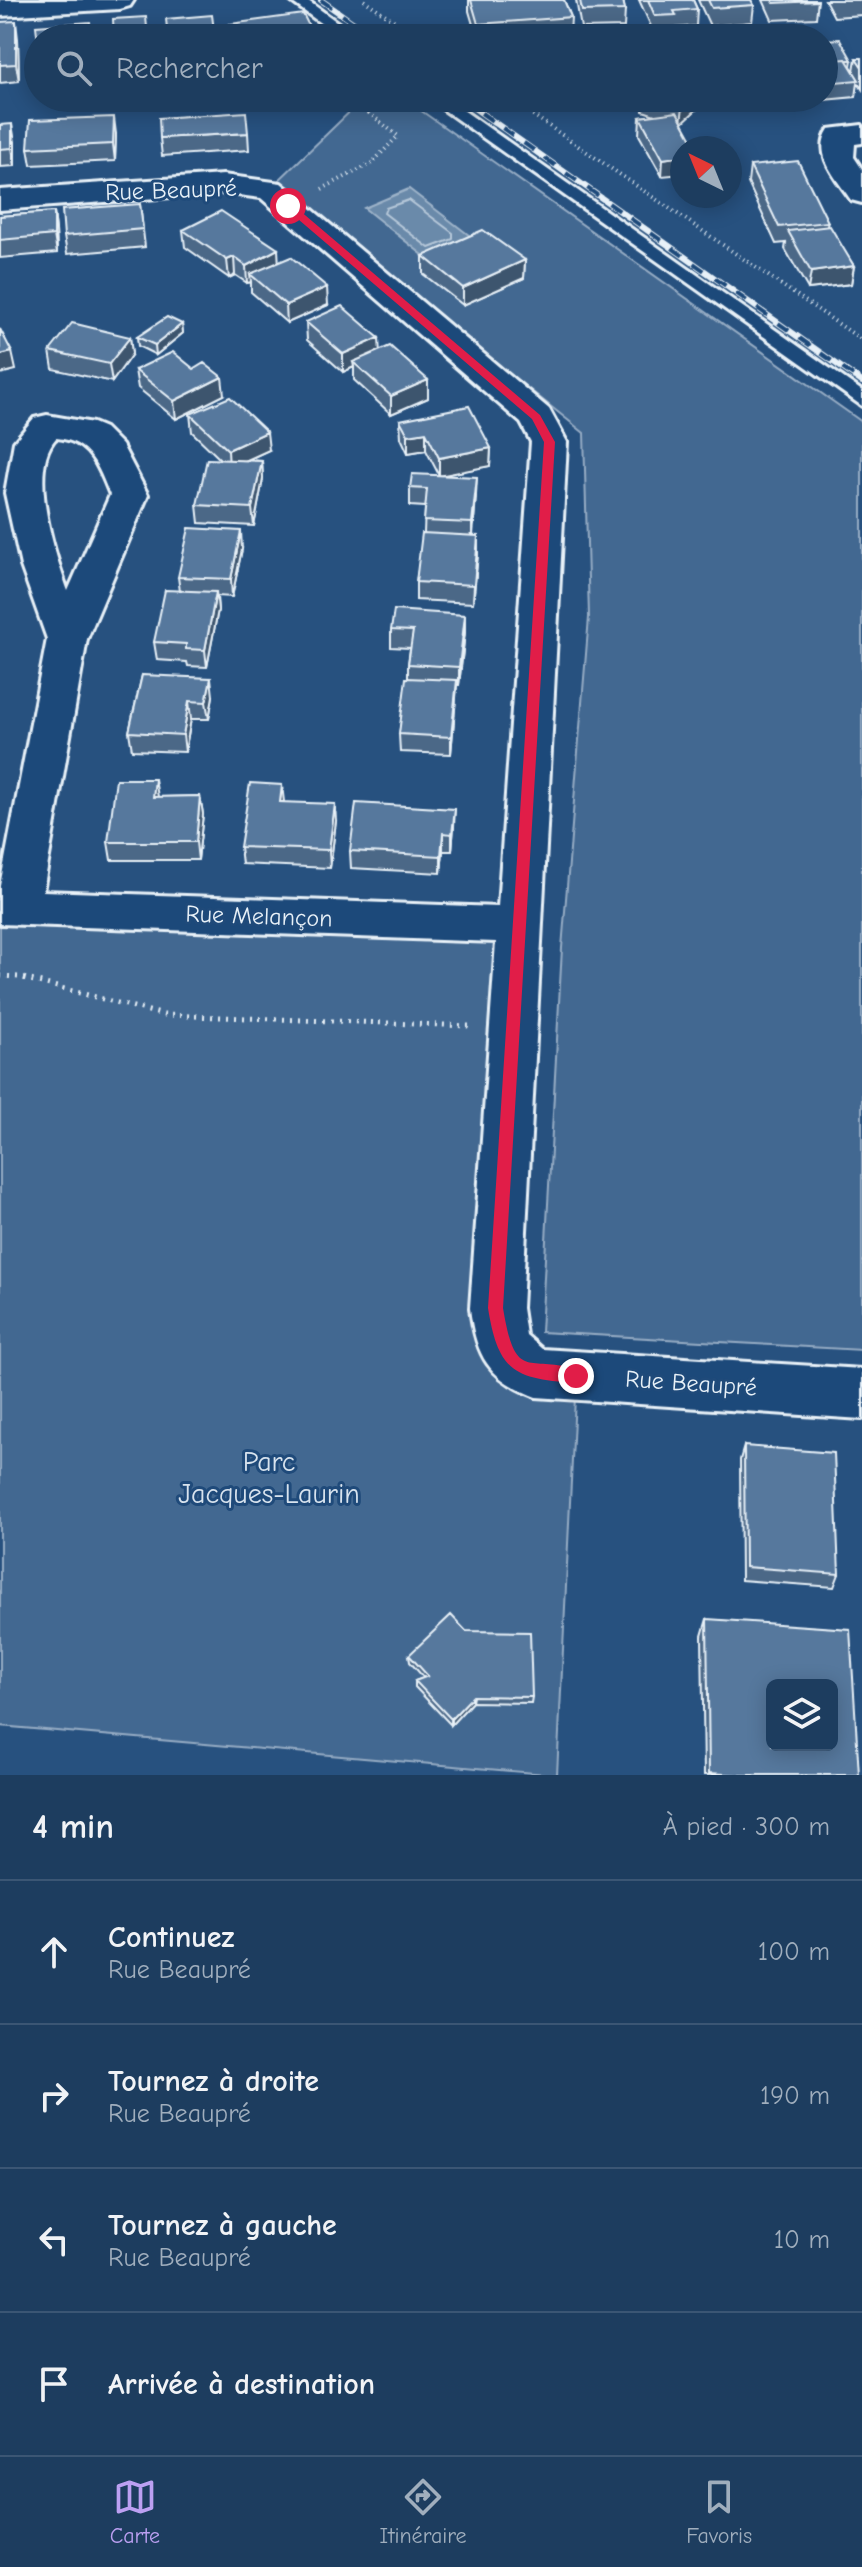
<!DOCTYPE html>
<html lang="fr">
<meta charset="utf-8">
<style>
:root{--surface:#1d3d5f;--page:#254465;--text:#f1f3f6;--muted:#a0aebd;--line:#3b5674;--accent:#bca0f2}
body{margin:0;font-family:"Comic Neue",sans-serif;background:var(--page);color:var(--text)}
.controls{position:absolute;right:24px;bottom:24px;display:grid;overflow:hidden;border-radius:12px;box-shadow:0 4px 20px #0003}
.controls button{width:72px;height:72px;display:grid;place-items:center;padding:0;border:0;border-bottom:2px solid var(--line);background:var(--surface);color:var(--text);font:40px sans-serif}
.compass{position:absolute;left:670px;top:136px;width:72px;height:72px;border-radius:50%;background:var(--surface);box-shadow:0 4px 20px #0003;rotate:317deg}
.stop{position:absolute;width:24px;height:24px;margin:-18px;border:6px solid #e11d48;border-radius:50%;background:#fff}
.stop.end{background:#e11d48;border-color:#fff;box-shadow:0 2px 8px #0008}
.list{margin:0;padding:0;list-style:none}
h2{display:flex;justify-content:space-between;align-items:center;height:104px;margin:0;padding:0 32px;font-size:34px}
h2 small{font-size:26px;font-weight:400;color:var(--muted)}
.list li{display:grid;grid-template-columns:52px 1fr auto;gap:24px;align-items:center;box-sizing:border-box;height:144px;padding:0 32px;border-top:2px solid var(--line)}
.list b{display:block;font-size:30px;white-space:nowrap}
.list p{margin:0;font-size:26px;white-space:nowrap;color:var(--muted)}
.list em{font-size:26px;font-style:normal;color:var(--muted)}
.icon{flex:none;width:44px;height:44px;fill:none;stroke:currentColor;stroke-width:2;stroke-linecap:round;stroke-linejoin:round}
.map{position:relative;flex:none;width:862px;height:1775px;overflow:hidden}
.search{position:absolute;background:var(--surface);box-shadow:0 4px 20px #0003;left:24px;right:24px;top:24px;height:88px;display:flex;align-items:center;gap:20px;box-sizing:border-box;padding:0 28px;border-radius:44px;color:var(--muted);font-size:30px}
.sheet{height:680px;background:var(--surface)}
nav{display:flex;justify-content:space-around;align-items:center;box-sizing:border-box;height:112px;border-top:2px solid var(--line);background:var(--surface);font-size:22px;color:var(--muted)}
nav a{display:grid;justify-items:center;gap:4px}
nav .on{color:var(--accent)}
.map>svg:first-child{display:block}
</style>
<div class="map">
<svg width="862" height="1775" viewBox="0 0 862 1775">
<rect width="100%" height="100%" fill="#27517f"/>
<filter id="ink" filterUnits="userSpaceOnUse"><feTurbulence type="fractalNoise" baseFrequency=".0125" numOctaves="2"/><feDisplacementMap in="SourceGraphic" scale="16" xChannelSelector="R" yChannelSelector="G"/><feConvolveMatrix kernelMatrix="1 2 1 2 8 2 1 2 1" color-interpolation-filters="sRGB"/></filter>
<g filter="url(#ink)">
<path fill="#436891" stroke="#96acc4" stroke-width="2" d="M364,98h39l459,324v928l-321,-18 21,-384 27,-331 -5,-184 -310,-248z
M0,908l517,17 -20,392 79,59 -19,399 -557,-49z"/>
<path fill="#6b8aaa" stroke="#9db3c9" stroke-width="2" d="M409,189l65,50 -46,20 -64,-51z"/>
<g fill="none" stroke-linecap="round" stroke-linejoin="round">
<path stroke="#b6c8d9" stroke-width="2" d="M409,200l44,33v6l-24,9 -45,-35 2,-5z"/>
<g stroke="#e8f1f8" stroke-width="6">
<path id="service" d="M289,0h18l52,38h-18z
M427,98h19l416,293v15z"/>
</g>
<g stroke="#e8f1f8" stroke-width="6">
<path id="minor" d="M0,0h134l-4,6 -10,3 -120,7z
M862,125v18l-7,1 -1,13 8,12v34l-11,-3c-14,-21 -39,-46 -22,-71z
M223,175l58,8 268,226 18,33 -45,866 4,27 16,14 320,20v50l-326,-22c-47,-18 -60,-40 -66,-89l26,-366 -496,-18v-38l47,-247 -26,-73 -16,-73 9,-51 20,-24 13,-3 46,8 12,5 17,17 26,50 -61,144 -44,252 455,16 33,-465 -10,-19 -260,-225 -38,-5 -223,17v-20zM56,438c34,2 43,30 54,57l-42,96c-13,-36 -41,-122 -12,-153z"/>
</g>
<path stroke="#e8f1f8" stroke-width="4" stroke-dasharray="1 4" stroke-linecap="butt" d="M364,0l56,38
M508,98l354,242
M322,189l50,-26 26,-27 -29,-23 5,-15"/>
<path stroke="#e8f1f8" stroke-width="5" stroke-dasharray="2 6" stroke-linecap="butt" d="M0,976l19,1 145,38 306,11"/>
<use href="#service" fill="#1f4a7a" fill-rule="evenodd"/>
<use href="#minor" fill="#1f4a7a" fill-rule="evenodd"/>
<g stroke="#e8f1f8" stroke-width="6">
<path id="rail" d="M321,0l54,38
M460,98l402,284"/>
</g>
<use href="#rail" stroke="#1f4a7a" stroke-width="4" stroke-dasharray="13" stroke-linecap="butt"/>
</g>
<path fill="#4b6787" stroke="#e8f1f8" stroke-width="2" d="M469,0h95l7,17 -1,17 -49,4h-44l-8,-27z
M576,0h47l2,10 -1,17 -43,1z
M639,0h54l4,9 -1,17 -22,2v4l-20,1z
M698,0h53l3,5 -2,17 -42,4z
M763,0h55l-2,18 -44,2z
M825,0h37v15l-28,2z
M0,22l18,17 1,42 -19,2z
M230,24l85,14h-84z
M824,40l28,20 -1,6 3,5 2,-13h6v31l-4,-6 -2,14 -77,7 -4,-6h49z
M644,98h65l-26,24 -21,54 -23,-41 1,-18 15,-2 -12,-4z
M0,125l15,17v24l-15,1z
M248,133l1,17 -87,6 -2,-18z
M116,134l-1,27 -84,4 -3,-17z
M750,166l78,56 -1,4 27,40 -3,18 -43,5 -23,-40 1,-6 -10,1 -28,-61z
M140,204l5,43 -78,7 -3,-18z
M54,212l2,18 1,23 -57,5v-42z
M183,230l96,32 49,43 -41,18 -36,-31v-10l-4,1 -12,-8 -6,3 -44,-31z
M423,256l102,4 -1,18 -61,27 -40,-31z
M306,322l73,29 49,29v18l-37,16 -37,-34v-13l-11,5 -36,-32z
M182,324l1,9 -27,22 -18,-9 -1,-9z
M130,337l2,17 -20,28 -59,-13 -3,-18z
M135,370l89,25 -48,24 -38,-31z
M190,414l79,36 -22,10 15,1 1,18 -9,47 -55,-3 -2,-18 23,-46 -28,-27z
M400,420l91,28 -1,18 -49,9 35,20 -3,41 5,18 -5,49 -57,-3v-18l8,-49 1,-26 -15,-1v-18l29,-13 -13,-25 -18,3 -7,-15z
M242,549l-10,48 -15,-1 1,14 -11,57 -19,-1 -1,-4 -30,-2 -3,-18 26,-51 -2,-14z
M465,615v17l-6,53h-2l-6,69 -51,-2 -1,-18 9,-56v-14l2,-16 -19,-1v-17z
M142,675l71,21 -4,23h-18l-6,33 -53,-2 -3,-18z
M200,796l3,18 -5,46h-87l-3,-18 50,-45z
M336,821l-6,47 -88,-4 -2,-17z
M454,826l-2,25h-9l-2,22 -90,-5 -1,-17z
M744,1446l95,128 -5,13 -93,-7 -1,-120z
M707,1619l152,156h-155l-2,-139z
M409,1655l123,42 -1,6 -59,-1 -21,23 -36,-38v-6l9,-3 -14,-16z"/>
<path fill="#3d546e" stroke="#e8f1f8" stroke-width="2" d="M16,21l2,18 1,42 -3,-17z
M692,98h17l-28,26 2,-18z
M114,117l2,17 -1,27 -2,-17z
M12,124l3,18v24l-3,-18z
M682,156v18l-20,2 1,-17z
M54,212l2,18 1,23 -3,-18z
M278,249l1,18 -29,7 1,8 -4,1 -1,-17z
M234,257l1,18 -6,3 -2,-18z
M525,260l-1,18 -61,27v-17z
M854,266l-3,18 -43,5 3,-17z
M327,287l1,18 -41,18 -1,-18z
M182,324l1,9 -27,22 -1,-10z
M130,337l2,17 -20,28 -3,-18z
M379,338l1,17 -27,7 1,5 -11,5v-18z
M12,352l4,18 -16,4v-19z
M222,377l2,18 -48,24 -2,-18z
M428,380v18l-37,16v-18z
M267,432l2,18 -40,18 -1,-18z
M426,432v18l-18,3v-18z
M491,448l-1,18 -51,10v-18z
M262,461l1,18 -9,47 -2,-18z
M477,477l-1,18 -4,46v-18z
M241,531l1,18 -10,48 -1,-18z
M478,536v18l-5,49 1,-18z
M216,592l2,18 -11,57 -2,-17z
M465,615v17l-6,53v-18z
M211,678l2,18 -4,23 -3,-17z
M457,680l-1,18 -5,56v-17z
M189,701l2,18 -6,33 -2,-17z
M155,779l3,18h-5z
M282,785l2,17h-4z
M200,796l3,18 -5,46 -2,-18z
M335,804l1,17 -6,47 -1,-18z
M455,809l-1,17 -2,25v-17z
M443,833v18l-2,22v-17z
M473,1696l-1,6 -21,23v-6z"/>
<path fill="#57789d" stroke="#e8f1f8" stroke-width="2" fill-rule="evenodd" d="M471,0h93l7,17 -93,7z
M580,0h43l2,10 -43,1z
M648,0h45l4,9 -23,2 2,4 -21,1z
M708,0h43l3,5 -42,3z
M772,0h46v1l-44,2z
M303,14l12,24h-79l-6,-14z
M212,15l3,23h-47l-2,-19z
M146,17l2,21h-34l-1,-19z
M16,21v43l-16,1v-43z
M90,22l2,16h-54v4l-2,-16z
M840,39l12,21h-5l-1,-1 -22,2v-21z
M856,58h6v9z
M846,59l13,21 -35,3v-22z
M658,98h34l-9,8z
M246,112l2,21 -88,5 -1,-20z
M677,112l20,36h-15v8l-19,3 -23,-42z
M114,117l-1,27 -85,4 2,-28z
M12,124v24l-12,1v-24z
M798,161l30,61 -49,5 -29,-61z
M140,204l3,25 -79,7 -2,-26z
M221,211l57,38 -32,17 -12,-9 -7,3 -44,-30z
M54,212v23l-54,5v-24z
M830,226l24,40 -43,6 -23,-41z
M483,230l42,30 -62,28 -40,-32z
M291,257l36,30 -41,18 -36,-31z
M342,306l37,32 -36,16 -37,-32z
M167,317l15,7 -27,21 -18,-8z
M72,323l58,14 -21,27 -59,-13z
M0,329l12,23 -12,3z
M390,346l38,34 -37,16 -38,-34z
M173,352l21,17 10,-6 18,14 -48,24 -39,-31z
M230,397l37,35 -39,18 -38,-36z
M469,406l22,42 -52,10 -13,-26 -18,3 -8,-15z
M207,459l55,2 -10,47 -55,-3z
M412,474l65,3 -5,46 -48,-2 3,-32 -17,-1z
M189,528l52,3 -10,48 -53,-2z
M422,533l56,3 -4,49 -58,-3z
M165,590l51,2 -11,58 -19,-1v-5l-32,-2z
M394,610l71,5 -6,52 -51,-3 5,-33 -22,-1z
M142,675l69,3 -5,24 -17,-1 -6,34 -54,-3z
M406,678l51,2 -6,57 -52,-3z
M116,779h39l-2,18 47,-1 -4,46h-88z
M250,783l32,2 -2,17 55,2 -6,46 -89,-3z
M356,803l99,6 -3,25 -9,-1 -2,23 -91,-5z
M744,1446l90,7 5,121 -94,-7z
M451,1615l15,16 64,1 2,65 -59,-1 -22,23 -36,-38 13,-5 -19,-21z
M707,1619l143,10 9,146h-119l-31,-2zM772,1685h60v60h-60z"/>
</g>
<path fill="#e11d48" d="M285,204h7l248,211 15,27 -52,866c13,78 25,44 78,63v10l-5,2c-62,-4 -78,-12 -88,-75l56,-866 -12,-23 -247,-211z"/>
<g text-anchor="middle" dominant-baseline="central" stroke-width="6" stroke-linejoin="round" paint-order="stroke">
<g font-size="24" fill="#e8f1f8" stroke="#1f4a7a">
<text transform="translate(171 190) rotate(-2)">Rue Beaupré</text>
<text transform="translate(259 916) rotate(2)">Rue Melançon</text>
<text transform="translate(691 1383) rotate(4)">Rue Beaupré</text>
</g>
<g font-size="28" fill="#d8e3ee" stroke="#1f4a7a">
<text x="269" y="1462">Parc<tspan x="269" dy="32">Jacques-Laurin</tspan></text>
</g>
</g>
</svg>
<div class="controls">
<button><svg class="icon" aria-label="layers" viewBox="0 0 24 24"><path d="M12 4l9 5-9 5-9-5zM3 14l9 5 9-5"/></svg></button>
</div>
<svg class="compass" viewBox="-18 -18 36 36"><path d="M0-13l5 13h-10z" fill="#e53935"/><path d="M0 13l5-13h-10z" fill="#a0aebd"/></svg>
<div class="stop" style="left:288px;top:206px"></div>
<div class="stop end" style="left:576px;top:1376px"></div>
<div class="search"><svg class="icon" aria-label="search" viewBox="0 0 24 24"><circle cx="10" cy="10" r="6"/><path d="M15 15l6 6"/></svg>Rechercher</div>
</div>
<section class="sheet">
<h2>4 min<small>À pied · 300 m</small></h2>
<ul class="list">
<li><svg class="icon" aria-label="ahead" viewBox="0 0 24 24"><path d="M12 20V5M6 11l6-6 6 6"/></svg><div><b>Continuez</b><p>Rue Beaupré</p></div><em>100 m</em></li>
<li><svg class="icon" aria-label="right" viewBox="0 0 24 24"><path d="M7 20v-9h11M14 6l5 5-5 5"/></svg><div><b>Tournez à droite</b><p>Rue Beaupré</p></div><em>190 m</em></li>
<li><svg class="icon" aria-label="left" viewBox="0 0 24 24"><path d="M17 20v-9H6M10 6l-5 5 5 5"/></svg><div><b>Tournez à gauche</b><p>Rue Beaupré</p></div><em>10 m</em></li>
<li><svg class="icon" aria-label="arrive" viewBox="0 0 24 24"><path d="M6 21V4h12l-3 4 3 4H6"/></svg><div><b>Arrivée à destination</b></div></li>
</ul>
</section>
<nav>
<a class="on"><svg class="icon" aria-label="map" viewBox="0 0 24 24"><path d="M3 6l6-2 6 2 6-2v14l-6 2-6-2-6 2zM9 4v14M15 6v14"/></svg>Carte</a>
<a><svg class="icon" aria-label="directions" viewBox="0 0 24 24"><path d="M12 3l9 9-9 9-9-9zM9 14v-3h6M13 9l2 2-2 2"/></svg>Itinéraire</a>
<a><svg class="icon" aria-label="saved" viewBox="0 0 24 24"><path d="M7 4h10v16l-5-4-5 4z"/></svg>Favoris</a>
</nav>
